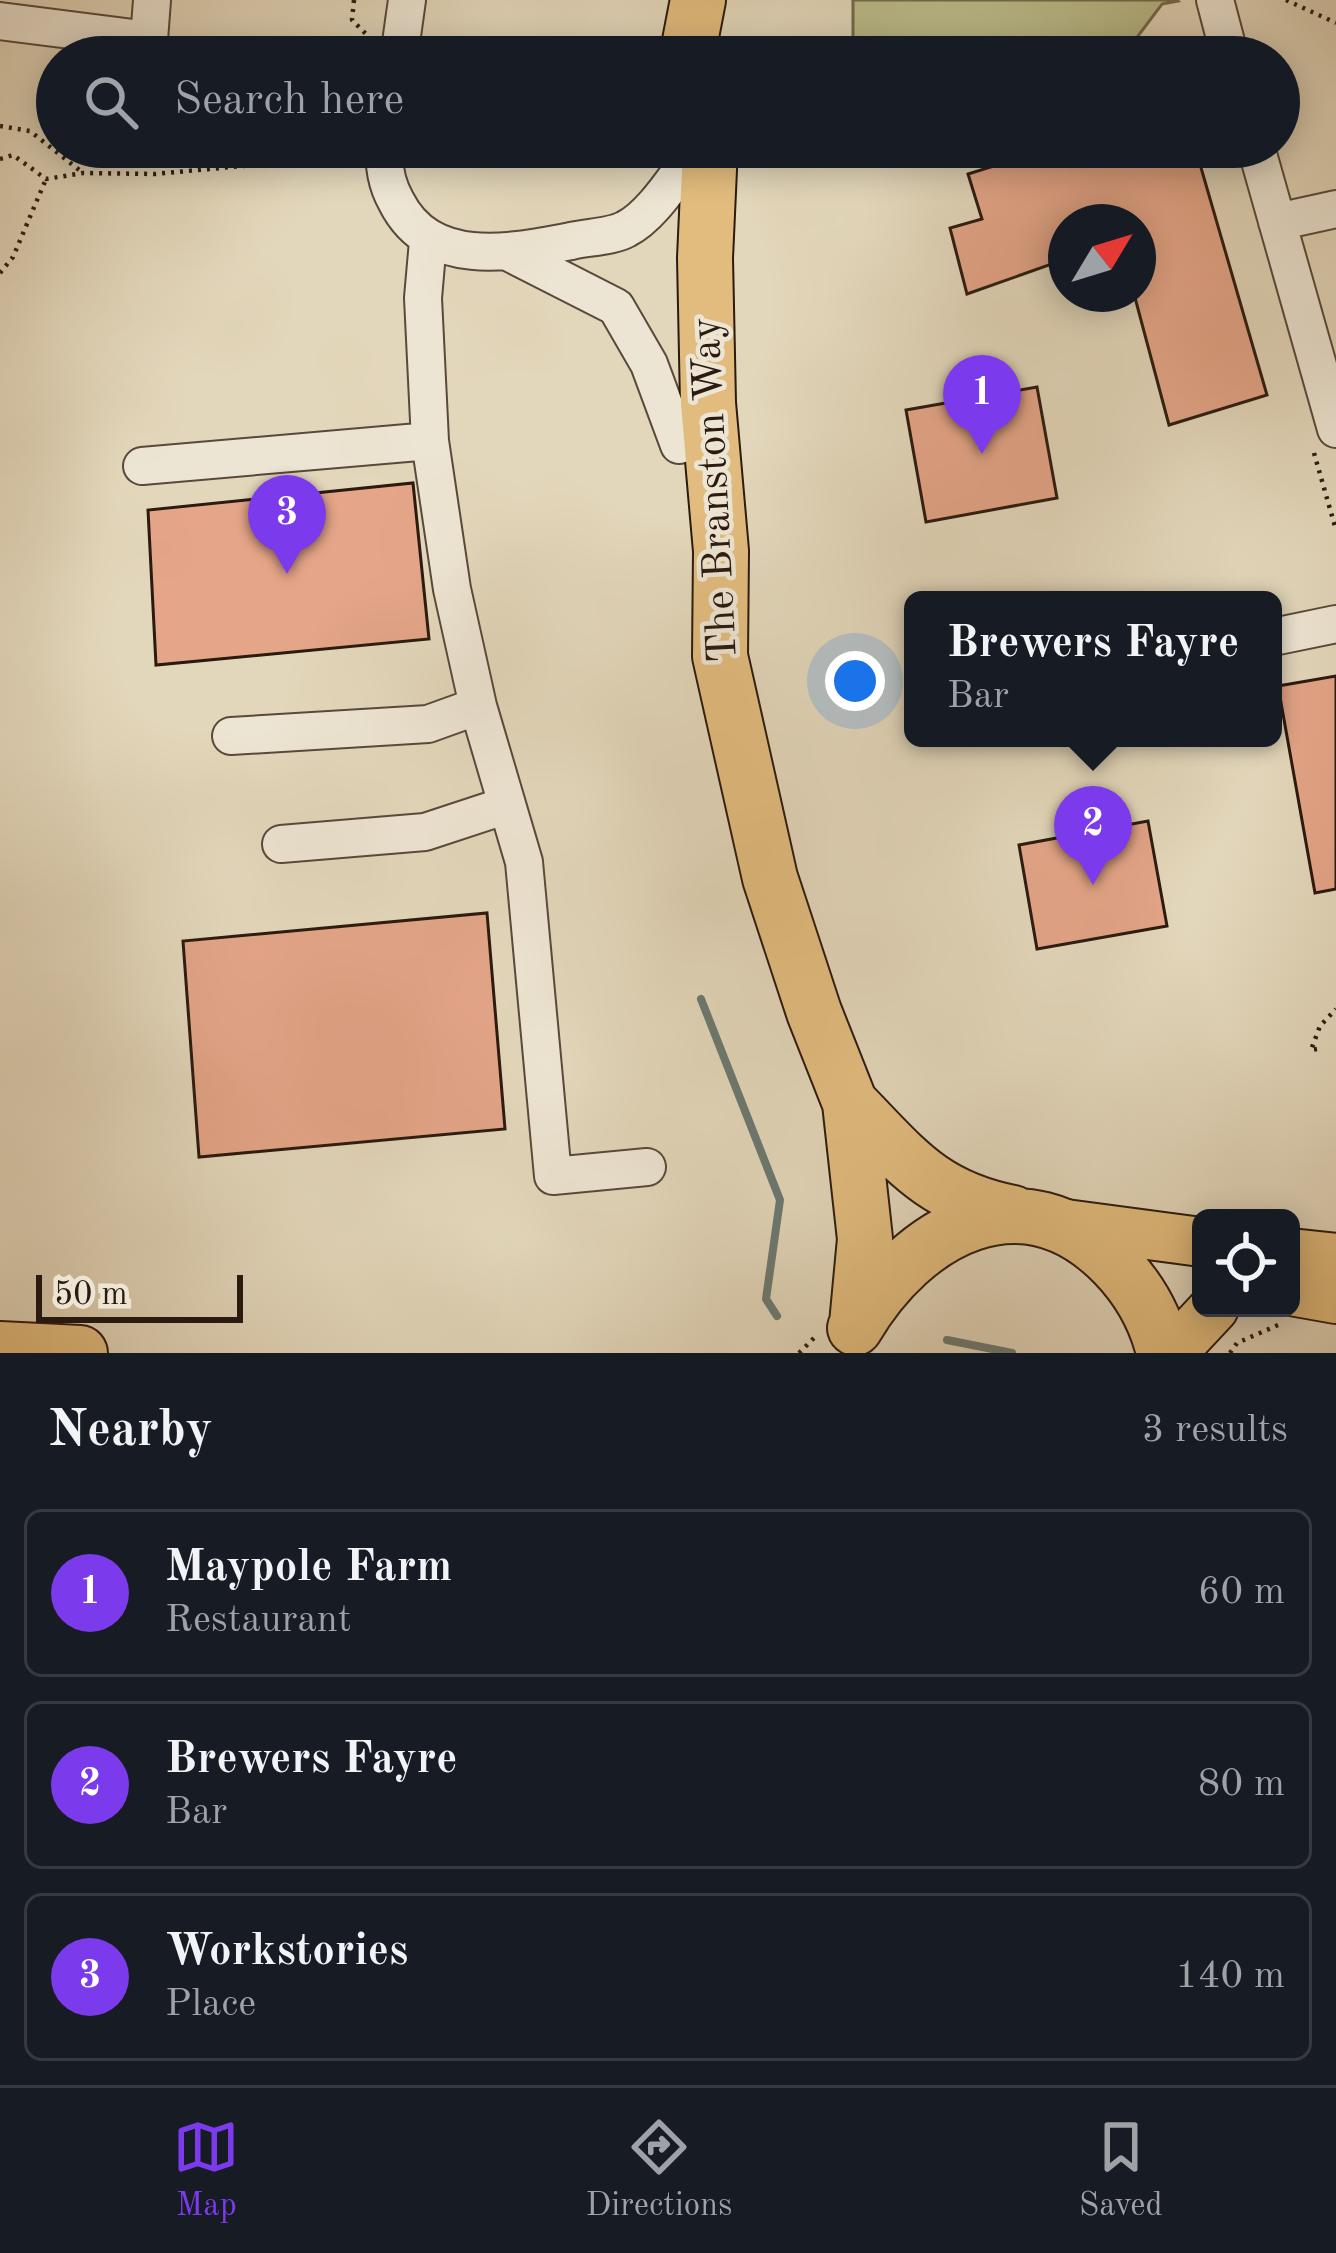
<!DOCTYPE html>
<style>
:root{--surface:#171b24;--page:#20242c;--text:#f1f3f6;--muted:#9ea1a6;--line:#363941;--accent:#7c3aed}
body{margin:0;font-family:"Old Standard TT",serif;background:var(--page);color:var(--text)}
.controls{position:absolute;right:36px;bottom:36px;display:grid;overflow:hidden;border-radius:18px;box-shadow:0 6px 30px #0003}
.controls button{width:108px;height:108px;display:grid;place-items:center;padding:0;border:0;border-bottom:3px solid var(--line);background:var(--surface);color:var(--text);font:60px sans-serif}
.compass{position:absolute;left:1048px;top:204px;width:108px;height:108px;border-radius:50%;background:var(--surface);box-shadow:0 6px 30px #0003;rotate:52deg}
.scale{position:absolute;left:36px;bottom:30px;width:207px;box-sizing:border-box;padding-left:12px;border:6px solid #2b1a10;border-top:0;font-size:33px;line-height:42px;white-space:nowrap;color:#2b1a10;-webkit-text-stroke:9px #ede5d3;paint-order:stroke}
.you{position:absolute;left:855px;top:681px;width:42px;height:42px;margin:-30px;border:9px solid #fff;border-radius:50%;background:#1a73e8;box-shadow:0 0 0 18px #1a73e833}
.badge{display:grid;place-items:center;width:78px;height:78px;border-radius:50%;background:var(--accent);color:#fff;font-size:39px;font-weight:700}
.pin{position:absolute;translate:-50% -99px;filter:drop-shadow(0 3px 6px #0008)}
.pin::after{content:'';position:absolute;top:63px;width:42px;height:36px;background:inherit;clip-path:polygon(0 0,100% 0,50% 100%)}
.popup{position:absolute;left:904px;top:591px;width:378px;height:156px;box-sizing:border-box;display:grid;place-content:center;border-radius:18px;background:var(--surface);filter:drop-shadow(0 3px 9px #0005);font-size:39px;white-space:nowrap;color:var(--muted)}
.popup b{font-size:45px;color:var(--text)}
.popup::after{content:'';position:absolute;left:50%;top:100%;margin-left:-24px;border:24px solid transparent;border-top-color:var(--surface)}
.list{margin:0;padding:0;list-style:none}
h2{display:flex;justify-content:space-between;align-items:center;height:156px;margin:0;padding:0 48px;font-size:51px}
h2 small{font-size:39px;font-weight:400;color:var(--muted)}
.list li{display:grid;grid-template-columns:78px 1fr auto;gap:36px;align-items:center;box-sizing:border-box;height:168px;margin:0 24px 24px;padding:0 24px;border:3px solid var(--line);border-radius:18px}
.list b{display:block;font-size:45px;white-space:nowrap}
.list p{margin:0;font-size:39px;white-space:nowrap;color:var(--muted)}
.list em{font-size:39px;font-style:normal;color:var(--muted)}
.icon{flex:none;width:66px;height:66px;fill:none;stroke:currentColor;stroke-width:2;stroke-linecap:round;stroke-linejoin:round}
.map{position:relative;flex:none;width:1336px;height:1353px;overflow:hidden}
.search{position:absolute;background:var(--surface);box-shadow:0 6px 30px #0003;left:36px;right:36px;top:36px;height:132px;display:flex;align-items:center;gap:30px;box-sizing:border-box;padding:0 42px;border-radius:66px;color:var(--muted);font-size:45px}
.sheet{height:732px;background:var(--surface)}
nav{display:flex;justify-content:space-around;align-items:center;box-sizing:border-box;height:168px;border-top:3px solid var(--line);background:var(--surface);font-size:33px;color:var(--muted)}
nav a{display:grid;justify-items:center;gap:6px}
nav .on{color:var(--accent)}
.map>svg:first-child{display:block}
</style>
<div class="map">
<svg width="1336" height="1353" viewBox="0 0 1336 1353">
<rect width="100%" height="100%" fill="#e3d7bb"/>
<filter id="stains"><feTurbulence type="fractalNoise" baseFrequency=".00167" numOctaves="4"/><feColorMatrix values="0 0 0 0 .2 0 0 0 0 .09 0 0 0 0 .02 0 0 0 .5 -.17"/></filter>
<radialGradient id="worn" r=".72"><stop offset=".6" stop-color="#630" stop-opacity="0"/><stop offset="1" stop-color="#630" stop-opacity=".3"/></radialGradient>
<path fill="#bbbc8b" stroke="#736b4e" stroke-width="3" d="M853,0h324l1,1 -16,3 -36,48 -10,5h-263z"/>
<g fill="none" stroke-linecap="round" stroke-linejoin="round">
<path stroke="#6b7972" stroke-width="8" d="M701,999l79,201 -14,99 11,17
M947,1340l65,13"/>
</g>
<path fill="#e4a588" stroke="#2b1a10" stroke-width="3" d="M1055,147h140l72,248 -98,30 -35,-131h4v-72h-72v37l-99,35 -17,-66 32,-9 -14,-45z
M1037,387l20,111 -131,24 -20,-112z
M413,483l16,156 -273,26 -8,-155z
M1336,676v213l-21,4 -37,-207z
M1148,821l19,105 -130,23 -18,-104z
M487,913l18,216 -306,28 -16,-216z"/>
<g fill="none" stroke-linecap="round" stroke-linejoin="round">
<g stroke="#59493b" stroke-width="40">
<path id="minor" d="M1215,0l15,57
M0,21l149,19 3,-40
M399,57l8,-57
M385,147c-2,18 2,38 11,54 34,68 113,52 175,40 16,-4 41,-4 55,-12 20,-10 39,-36 52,-54
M1256,147l80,282
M1277,222l59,-13
M428,241l-5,57 7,143 22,148 26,117 46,156 29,314 94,-9
M510,253l106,54 33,57 30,81
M142,466l288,-25
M1273,637l63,-13
M231,736l197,-12 50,-18
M281,844l144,-12 82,-27"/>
</g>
<g stroke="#2b1a10" stroke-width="52">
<path id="major" d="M1058,1223l143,19
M1291,1253l45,5
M1291,1291l45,8
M1172,1353l42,-45"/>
</g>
<g stroke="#2b1a10" stroke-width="58">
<path id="highway" d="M687,57l11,-57
M710,147l-5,111 3,145 13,148 -1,105 50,222 44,134 36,91 15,136 -8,85
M850,1103c55,56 81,94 163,110
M855,1328c58,-98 167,-160 260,-64 24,25 41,55 49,89
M0,1349l80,4"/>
</g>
<path stroke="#2b1a10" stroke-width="4.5" stroke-dasharray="3 6" stroke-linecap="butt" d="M354,0l-2,20 16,16
M1286,0l50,23
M0,126l30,5 53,42
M0,159l13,-4 33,24 37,-6 72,1 196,-18
M0,273l13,-16 33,-78
M1314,453l22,77
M1317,1049l-6,1 9,-24 16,-17
M799,1353l17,-17
M1230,1353l7,-10 41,-18"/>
<use href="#minor" stroke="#ede5d3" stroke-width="36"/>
<use href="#major" stroke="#e2bc7e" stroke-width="48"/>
<use href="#highway" stroke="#e2bc7e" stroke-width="54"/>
</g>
<g text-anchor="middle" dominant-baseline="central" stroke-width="9" stroke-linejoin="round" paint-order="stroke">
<g font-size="42" fill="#2b1a10" stroke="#ede5d3">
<text transform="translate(716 490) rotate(-93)">The Branston Way</text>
</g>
</g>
<rect width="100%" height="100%" filter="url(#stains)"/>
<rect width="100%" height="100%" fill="url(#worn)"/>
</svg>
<div class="controls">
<button><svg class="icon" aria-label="locate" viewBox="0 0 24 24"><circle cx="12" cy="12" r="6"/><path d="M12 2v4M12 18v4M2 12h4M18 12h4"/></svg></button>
</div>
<svg class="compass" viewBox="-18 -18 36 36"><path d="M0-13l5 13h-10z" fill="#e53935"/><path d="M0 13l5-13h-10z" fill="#9ea1a6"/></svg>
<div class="scale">50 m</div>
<div class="you"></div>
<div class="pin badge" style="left:982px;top:454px">1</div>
<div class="pin badge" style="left:1093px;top:885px">2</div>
<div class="popup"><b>Brewers Fayre</b>Bar</div>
<div class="pin badge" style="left:287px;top:574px">3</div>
<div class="search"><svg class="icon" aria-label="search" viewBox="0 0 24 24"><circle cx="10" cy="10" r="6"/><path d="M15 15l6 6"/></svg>Search here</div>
</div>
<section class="sheet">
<h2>Nearby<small>3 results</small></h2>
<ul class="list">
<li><span class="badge">1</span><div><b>Maypole Farm</b><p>Restaurant</p></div><em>60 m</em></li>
<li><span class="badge">2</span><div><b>Brewers Fayre</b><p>Bar</p></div><em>80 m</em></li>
<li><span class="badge">3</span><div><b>Workstories</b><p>Place</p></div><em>140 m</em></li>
</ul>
</section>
<nav>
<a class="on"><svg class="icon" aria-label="map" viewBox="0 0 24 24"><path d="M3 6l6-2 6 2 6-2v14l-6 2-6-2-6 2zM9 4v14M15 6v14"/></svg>Map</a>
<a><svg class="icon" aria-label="directions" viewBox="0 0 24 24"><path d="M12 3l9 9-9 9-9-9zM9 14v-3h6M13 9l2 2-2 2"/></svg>Directions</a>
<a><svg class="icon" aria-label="saved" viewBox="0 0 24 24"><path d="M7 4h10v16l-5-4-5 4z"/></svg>Saved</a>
</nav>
